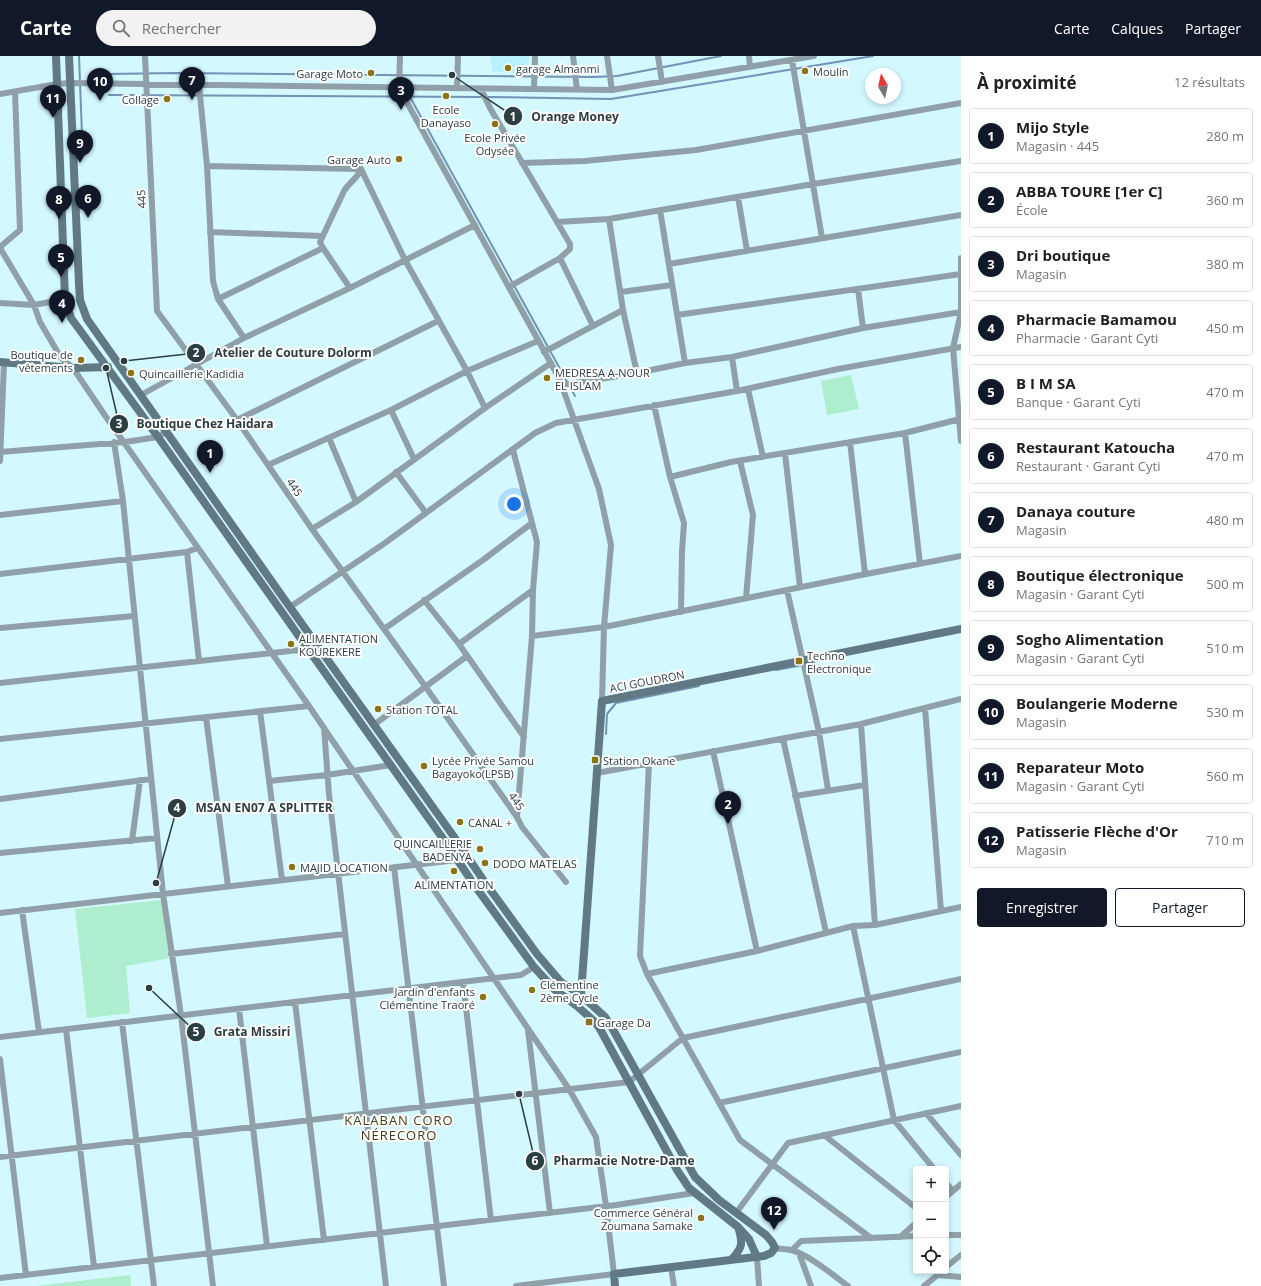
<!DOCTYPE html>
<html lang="fr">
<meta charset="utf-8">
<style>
:root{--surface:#fff;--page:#f2f2f2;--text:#202124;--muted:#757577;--line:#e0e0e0;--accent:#111827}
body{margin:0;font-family:"Open Sans",sans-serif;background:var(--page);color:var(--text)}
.controls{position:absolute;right:12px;bottom:12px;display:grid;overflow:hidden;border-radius:4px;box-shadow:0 2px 6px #0003}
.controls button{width:36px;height:36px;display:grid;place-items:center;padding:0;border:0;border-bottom:1px solid var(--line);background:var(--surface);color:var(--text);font:20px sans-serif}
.compass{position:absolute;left:865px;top:12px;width:36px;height:36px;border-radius:50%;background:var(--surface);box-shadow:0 2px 6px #0003;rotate:351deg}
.you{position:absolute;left:514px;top:448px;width:14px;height:14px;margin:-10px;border:3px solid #fff;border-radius:50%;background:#1a73e8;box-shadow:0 0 0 6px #1a73e833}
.badge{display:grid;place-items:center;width:26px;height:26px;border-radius:50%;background:var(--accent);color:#fff;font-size:13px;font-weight:700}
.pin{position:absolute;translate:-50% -33px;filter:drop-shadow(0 1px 2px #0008)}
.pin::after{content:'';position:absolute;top:21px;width:14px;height:12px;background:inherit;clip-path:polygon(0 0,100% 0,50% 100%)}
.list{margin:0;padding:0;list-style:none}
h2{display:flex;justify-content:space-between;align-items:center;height:52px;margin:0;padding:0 16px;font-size:17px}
h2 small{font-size:13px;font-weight:400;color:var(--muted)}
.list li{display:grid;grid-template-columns:26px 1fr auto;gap:12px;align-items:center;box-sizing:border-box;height:56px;margin:0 8px 8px;padding:0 8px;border:1px solid var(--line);border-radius:4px}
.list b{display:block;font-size:15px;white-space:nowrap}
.list p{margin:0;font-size:13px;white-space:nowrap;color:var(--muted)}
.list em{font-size:13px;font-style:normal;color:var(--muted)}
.actions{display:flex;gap:8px;padding:12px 16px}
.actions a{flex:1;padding:9px 0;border:1px solid var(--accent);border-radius:4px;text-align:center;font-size:14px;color:var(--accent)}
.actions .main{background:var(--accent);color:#fff}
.icon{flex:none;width:22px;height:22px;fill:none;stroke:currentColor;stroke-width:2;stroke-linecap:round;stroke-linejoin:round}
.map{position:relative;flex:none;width:961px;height:1230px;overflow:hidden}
header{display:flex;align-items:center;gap:24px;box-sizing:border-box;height:56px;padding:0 20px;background:var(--accent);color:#fff}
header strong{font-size:19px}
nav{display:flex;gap:22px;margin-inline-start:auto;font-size:14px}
.search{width:280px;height:36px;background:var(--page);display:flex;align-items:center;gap:10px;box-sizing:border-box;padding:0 14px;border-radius:22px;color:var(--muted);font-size:15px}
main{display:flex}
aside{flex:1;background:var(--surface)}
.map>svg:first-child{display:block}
</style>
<header>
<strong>Carte</strong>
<div class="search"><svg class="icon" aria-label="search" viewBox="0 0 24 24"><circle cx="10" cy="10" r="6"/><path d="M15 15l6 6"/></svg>Rechercher</div>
<nav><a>Carte</a><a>Calques</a><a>Partager</a></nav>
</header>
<main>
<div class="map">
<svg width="961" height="1230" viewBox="0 0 961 1230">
<rect width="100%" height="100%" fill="#d3f8fe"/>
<path fill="#b8f1fb" d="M490,0h39l-1,18 -35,-2z"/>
<path fill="#aeeecf" d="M851,319l8,34 -32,6 -6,-34z
M162,844l8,58 -44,8 4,47 -43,5 -12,-109z
M130,1219l1,11h-95z"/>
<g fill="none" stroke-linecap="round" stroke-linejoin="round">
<path stroke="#7293b4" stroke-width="2" d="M79,0l3,79
M107,18l69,-1 417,4 24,-1 104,-20
M109,39l374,2
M410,41l165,299
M487,41l124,2 262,-43
M776,614l27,-5
M606,678l1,-20 9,-11 83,-17"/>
<path stroke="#90a0a8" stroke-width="6" d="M145,0l12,255 80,109 75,109 113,157 92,131 5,10 44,55
M400,0l-1,32 160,290 40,111 12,56 -7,82 -2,74
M573,0l4,34
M607,0l5,34
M658,0l4,26
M749,0l1,11
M792,4l30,178
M199,29l8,81 6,115 5,18 26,39
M457,32l1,-32
M481,33l9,19 80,136v5l-10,9 -51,29
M534,33l1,-33
M0,38l57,-10 13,-1 542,7 202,-34
M522,107l63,-2 111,-11 265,-47
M207,110l154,3
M361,113l44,91 62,111 18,37
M738,141l9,54
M660,154l25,153
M609,163l14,91 14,63
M557,166l52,-3 204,-35 148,-23
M210,176l112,4
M0,191l20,-17 -5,-138
M0,192l34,57 6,17 21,36 12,10 31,46 205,292 260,383 27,48 10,69 8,68 -98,12
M560,202l33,68
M961,202v54l-8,36 8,93
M669,208l292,-49
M350,232l-27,-40 -3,-6 24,-51c6,-10 12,-10 17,-22
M621,236l51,-7
M218,243l105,-51
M0,247l34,2 31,-6
M677,259l284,-41
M863,272l98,-16
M544,296l79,-42
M732,301l5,34
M563,329l74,-12 48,-10 47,-6 131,-29 -5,-39
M748,333l15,68
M141,339l103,-57 106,-50 125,-63
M654,349l16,72 14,46 -2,28 -1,61
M391,354l23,49
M237,364l201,-99
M905,377l15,131
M329,382l27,64
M114,386l9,59 40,393 18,121 32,271
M850,386l15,132
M513,394l24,92 -4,48 -1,46 -15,181
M0,396l125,-10 33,-5 9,-6
M785,397l15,134
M0,405l4,-98
M740,405l13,54 -7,83
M268,409l123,-55 76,-39 71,-30
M396,416l30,41
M670,421l61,-15 174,-29 55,-14
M0,459l123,-14
M312,473l44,-27 129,-94 66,-45
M187,496l12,109
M0,518l187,-22 10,-4
M787,534l32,142 9,58
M424,544l35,44 65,93
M290,551l95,-64 150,-110 21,-10 181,-32 101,-22 123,-22
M0,572l134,-12
M384,573l99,-69 49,-37
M532,580l72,-9 257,-52 100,-19
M459,588l74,-54
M0,627l308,-34
M925,652l16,203
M260,655l22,169
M206,661l22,169
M375,668l92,-68
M861,668l14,201
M324,672l5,66 57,492
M0,683l309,-33
M783,683l43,193
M713,695l44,200
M649,707l-9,193 7,18 93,166 131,98
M597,717l264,-49 100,-25
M269,725l58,-6 64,-10
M795,740l70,-11
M0,743l151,-20
M132,785l8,-61
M0,797l157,-15
M394,811l50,419
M22,854l17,122
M0,857l457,-53
M853,870l41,194 40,49
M171,898l174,-20
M647,918l110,-23 96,-25 22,-1 86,-18
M463,926l28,238
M295,946l29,238
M239,953l28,237
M122,966l32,264
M66,973l28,238
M528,974l22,183
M0,981l521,-62 13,-8
M0,1003l26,216
M719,1047l242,-51
M926,1057l35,42
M824,1079l92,73
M0,1101l629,-75 54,-44 278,-59
M946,1127l7,8
M946,1141l15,-13
M736,1157l52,-70 173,-37
M946,1179h15
M900,1181l16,-14
M775,1192c5,1 11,1 16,2 17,4 42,25 57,36
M792,1194l9,-9 115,-5
M799,1197l12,33
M757,1201l2,29
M671,1211l3,19
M946,1211l15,-12
M937,1219l24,2
M0,1222l616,-73 78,-12
M924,1230l16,-13"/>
<path stroke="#617985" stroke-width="8" d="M56,0l9,243 6,19 87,119 150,212 136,191 31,46 59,81 20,22 23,17 18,16 5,7 77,141 12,18 49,39 11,12 8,18
M69,0l10,228 1,16 7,19 195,277 170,238 32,47 53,73 24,28 20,13 24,22 6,9 84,151 24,23 47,35 6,7 3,6 -4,5 -7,3 -150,18 1,12
M0,306l73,6 35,-1
M581,939l21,-294 359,-72
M732,1203c10,-11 11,-15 7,-29"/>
</g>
<g fill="#897417" stroke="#fdfdfd" stroke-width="1.5">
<circle cx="508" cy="12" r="4"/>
<circle cx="805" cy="15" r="4"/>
<circle cx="371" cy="17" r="4"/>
<circle cx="446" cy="40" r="4"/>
<circle cx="167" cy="43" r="4"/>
<circle cx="495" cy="68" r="4"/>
<circle cx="399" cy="103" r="4"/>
<circle cx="81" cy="304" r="4"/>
<circle cx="131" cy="317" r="4"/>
<circle cx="547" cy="322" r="4"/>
<circle cx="291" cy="588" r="4"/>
<rect x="795" y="601" width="8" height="8" rx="2"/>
<circle cx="378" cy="653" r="4"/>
<rect x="591" y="700" width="8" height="8" rx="2"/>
<circle cx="424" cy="710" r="4"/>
<circle cx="460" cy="766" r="4"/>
<circle cx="480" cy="793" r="4"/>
<circle cx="485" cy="807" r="4"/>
<circle cx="292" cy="811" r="4"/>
<circle cx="454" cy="815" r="4"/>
<circle cx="532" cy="934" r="4"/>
<circle cx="483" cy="941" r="4"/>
<rect x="585" y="962" width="8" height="8" rx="2"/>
<circle cx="701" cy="1162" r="4"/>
</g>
<g text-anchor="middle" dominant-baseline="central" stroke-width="4" stroke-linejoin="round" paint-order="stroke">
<g font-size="11" fill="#2b3e41" stroke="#fdfdfd" text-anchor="start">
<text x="516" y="12">garage Almanmi</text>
<text x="813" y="15">Moulin</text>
<text x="363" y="17" text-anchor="end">Garage Moto</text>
<text x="159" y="43" text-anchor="end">Collage</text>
<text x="446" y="53" text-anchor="middle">Ecole<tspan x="446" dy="13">Danayaso</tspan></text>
<text x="495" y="81" text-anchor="middle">Ecole Privée<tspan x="495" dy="13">Odysée</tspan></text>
<text x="391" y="103" text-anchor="end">Garage Auto</text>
<text x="73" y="298" text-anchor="end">Boutique de<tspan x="73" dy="13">vêtements</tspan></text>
<text x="555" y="316">MEDRESA A-NOUR<tspan x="555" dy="13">EL ISLAM</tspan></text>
<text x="139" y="317">Quincaillerie Kadidia</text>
<text x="299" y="582">ALIMENTATION<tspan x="299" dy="13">KOUREKERE</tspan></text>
<text x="807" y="599">Techno<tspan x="807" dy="13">Electronique</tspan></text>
<text x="386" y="653">Station TOTAL</text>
<text x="432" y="704">Lycée Privée Samou<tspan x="432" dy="13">Bagayoko(LPSB)</tspan></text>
<text x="603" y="704">Station Okane</text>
<text x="468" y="766">CANAL +</text>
<text x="472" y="787" text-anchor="end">QUINCAILLERIE<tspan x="472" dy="13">BADENYA</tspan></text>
<text x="493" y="807">DODO MATELAS</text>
<text x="300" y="811">MAJID LOCATION</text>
<text x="454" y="828" text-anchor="middle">ALIMENTATION</text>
<text x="540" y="928">Clémentine<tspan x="540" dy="13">2ème Cycle</tspan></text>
<text x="475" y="935" text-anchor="end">Jardin d'enfants<tspan x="475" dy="13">Clémentine Traoré</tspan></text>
<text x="597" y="966">Garage Da</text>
<text x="693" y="1156" text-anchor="end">Commerce Général<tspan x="693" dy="13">Zoumana Samake</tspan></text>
</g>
<g font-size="11" fill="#2b3e41" stroke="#fdfdfd">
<text transform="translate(141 143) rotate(-93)">445</text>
<text transform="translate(295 431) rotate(55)">445</text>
<text transform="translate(647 625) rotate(-11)">ACI GOUDRON</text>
<text transform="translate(517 745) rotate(55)">445</text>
</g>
<g font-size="13" letter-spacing="1" fill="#483e15" stroke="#fdfdfd">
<text x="399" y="1064">KALABAN CORO<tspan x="399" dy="15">NÉRECORO</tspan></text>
</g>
</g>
<path fill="none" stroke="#2b3e41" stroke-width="1.5" d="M452 19L513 60M124 305L196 297M106 312L119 368M156 827L177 752M149 932L196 976M519 1038L535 1105"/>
<g fill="#2b3e41" stroke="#fdfdfd" stroke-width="1.5">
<circle cx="452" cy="19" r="4"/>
<circle cx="124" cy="305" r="4"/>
<circle cx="106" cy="312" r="4"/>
<circle cx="156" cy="827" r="4"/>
<circle cx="149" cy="932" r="4"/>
<circle cx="519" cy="1038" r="4"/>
<circle cx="513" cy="60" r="10"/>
<circle cx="196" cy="297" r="10"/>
<circle cx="119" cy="368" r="10"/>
<circle cx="177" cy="752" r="10"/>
<circle cx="196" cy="976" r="10"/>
<circle cx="535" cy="1105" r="10"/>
</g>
<g font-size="12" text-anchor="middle" font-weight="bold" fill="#fff">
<text x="513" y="65">1</text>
<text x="196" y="301">2</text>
<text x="119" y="372">3</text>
<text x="177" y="756">4</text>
<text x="196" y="980">5</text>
<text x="535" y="1109">6</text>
</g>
<g font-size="12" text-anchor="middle" font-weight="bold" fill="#2b3e41" stroke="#fdfdfd" stroke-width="4" stroke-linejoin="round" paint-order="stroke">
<text x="575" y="65">Orange Money</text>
<text x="293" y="301">Atelier de Couture Dolorm</text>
<text x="205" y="372">Boutique Chez Haidara</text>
<text x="264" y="756">MSAN EN07 A SPLITTER</text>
<text x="252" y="980">Grata Missiri</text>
<text x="624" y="1109">Pharmacie Notre-Dame</text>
</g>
</svg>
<div class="controls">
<button>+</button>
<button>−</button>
<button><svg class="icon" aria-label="locate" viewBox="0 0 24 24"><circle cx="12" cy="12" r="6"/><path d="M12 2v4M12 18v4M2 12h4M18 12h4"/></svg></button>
</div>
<svg class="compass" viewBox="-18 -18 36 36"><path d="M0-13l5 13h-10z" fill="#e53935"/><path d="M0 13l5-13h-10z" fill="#757577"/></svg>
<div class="you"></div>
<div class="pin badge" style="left:210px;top:417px">1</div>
<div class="pin badge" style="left:728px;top:768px">2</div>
<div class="pin badge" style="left:401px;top:54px">3</div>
<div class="pin badge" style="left:62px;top:267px">4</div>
<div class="pin badge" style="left:61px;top:221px">5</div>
<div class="pin badge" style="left:88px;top:162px">6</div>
<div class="pin badge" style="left:192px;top:44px">7</div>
<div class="pin badge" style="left:59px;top:163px">8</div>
<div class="pin badge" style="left:80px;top:107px">9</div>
<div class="pin badge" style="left:100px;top:45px">10</div>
<div class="pin badge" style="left:53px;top:62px">11</div>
<div class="pin badge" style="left:774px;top:1174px">12</div>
</div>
<aside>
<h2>À proximité<small>12 résultats</small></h2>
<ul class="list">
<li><span class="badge">1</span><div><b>Mijo Style</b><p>Magasin · 445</p></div><em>280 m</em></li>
<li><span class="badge">2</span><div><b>ABBA TOURE [1er C]</b><p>École</p></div><em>360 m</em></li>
<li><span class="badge">3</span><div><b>Dri boutique</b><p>Magasin</p></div><em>380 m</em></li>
<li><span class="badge">4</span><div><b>Pharmacie Bamamou</b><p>Pharmacie · Garant Cyti</p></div><em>450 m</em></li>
<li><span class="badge">5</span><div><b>B I M SA</b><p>Banque · Garant Cyti</p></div><em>470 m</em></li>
<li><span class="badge">6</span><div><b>Restaurant Katoucha</b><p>Restaurant · Garant Cyti</p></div><em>470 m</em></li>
<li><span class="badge">7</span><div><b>Danaya couture</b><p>Magasin</p></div><em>480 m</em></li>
<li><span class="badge">8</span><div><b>Boutique électronique</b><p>Magasin · Garant Cyti</p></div><em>500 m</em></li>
<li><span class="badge">9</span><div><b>Sogho Alimentation</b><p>Magasin · Garant Cyti</p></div><em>510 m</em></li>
<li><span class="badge">10</span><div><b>Boulangerie Moderne</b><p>Magasin</p></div><em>530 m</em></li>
<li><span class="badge">11</span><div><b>Reparateur Moto</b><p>Magasin · Garant Cyti</p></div><em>560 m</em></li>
<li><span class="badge">12</span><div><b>Patisserie Flèche d'Or</b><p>Magasin</p></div><em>710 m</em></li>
</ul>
<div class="actions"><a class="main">Enregistrer</a><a>Partager</a></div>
</aside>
</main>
